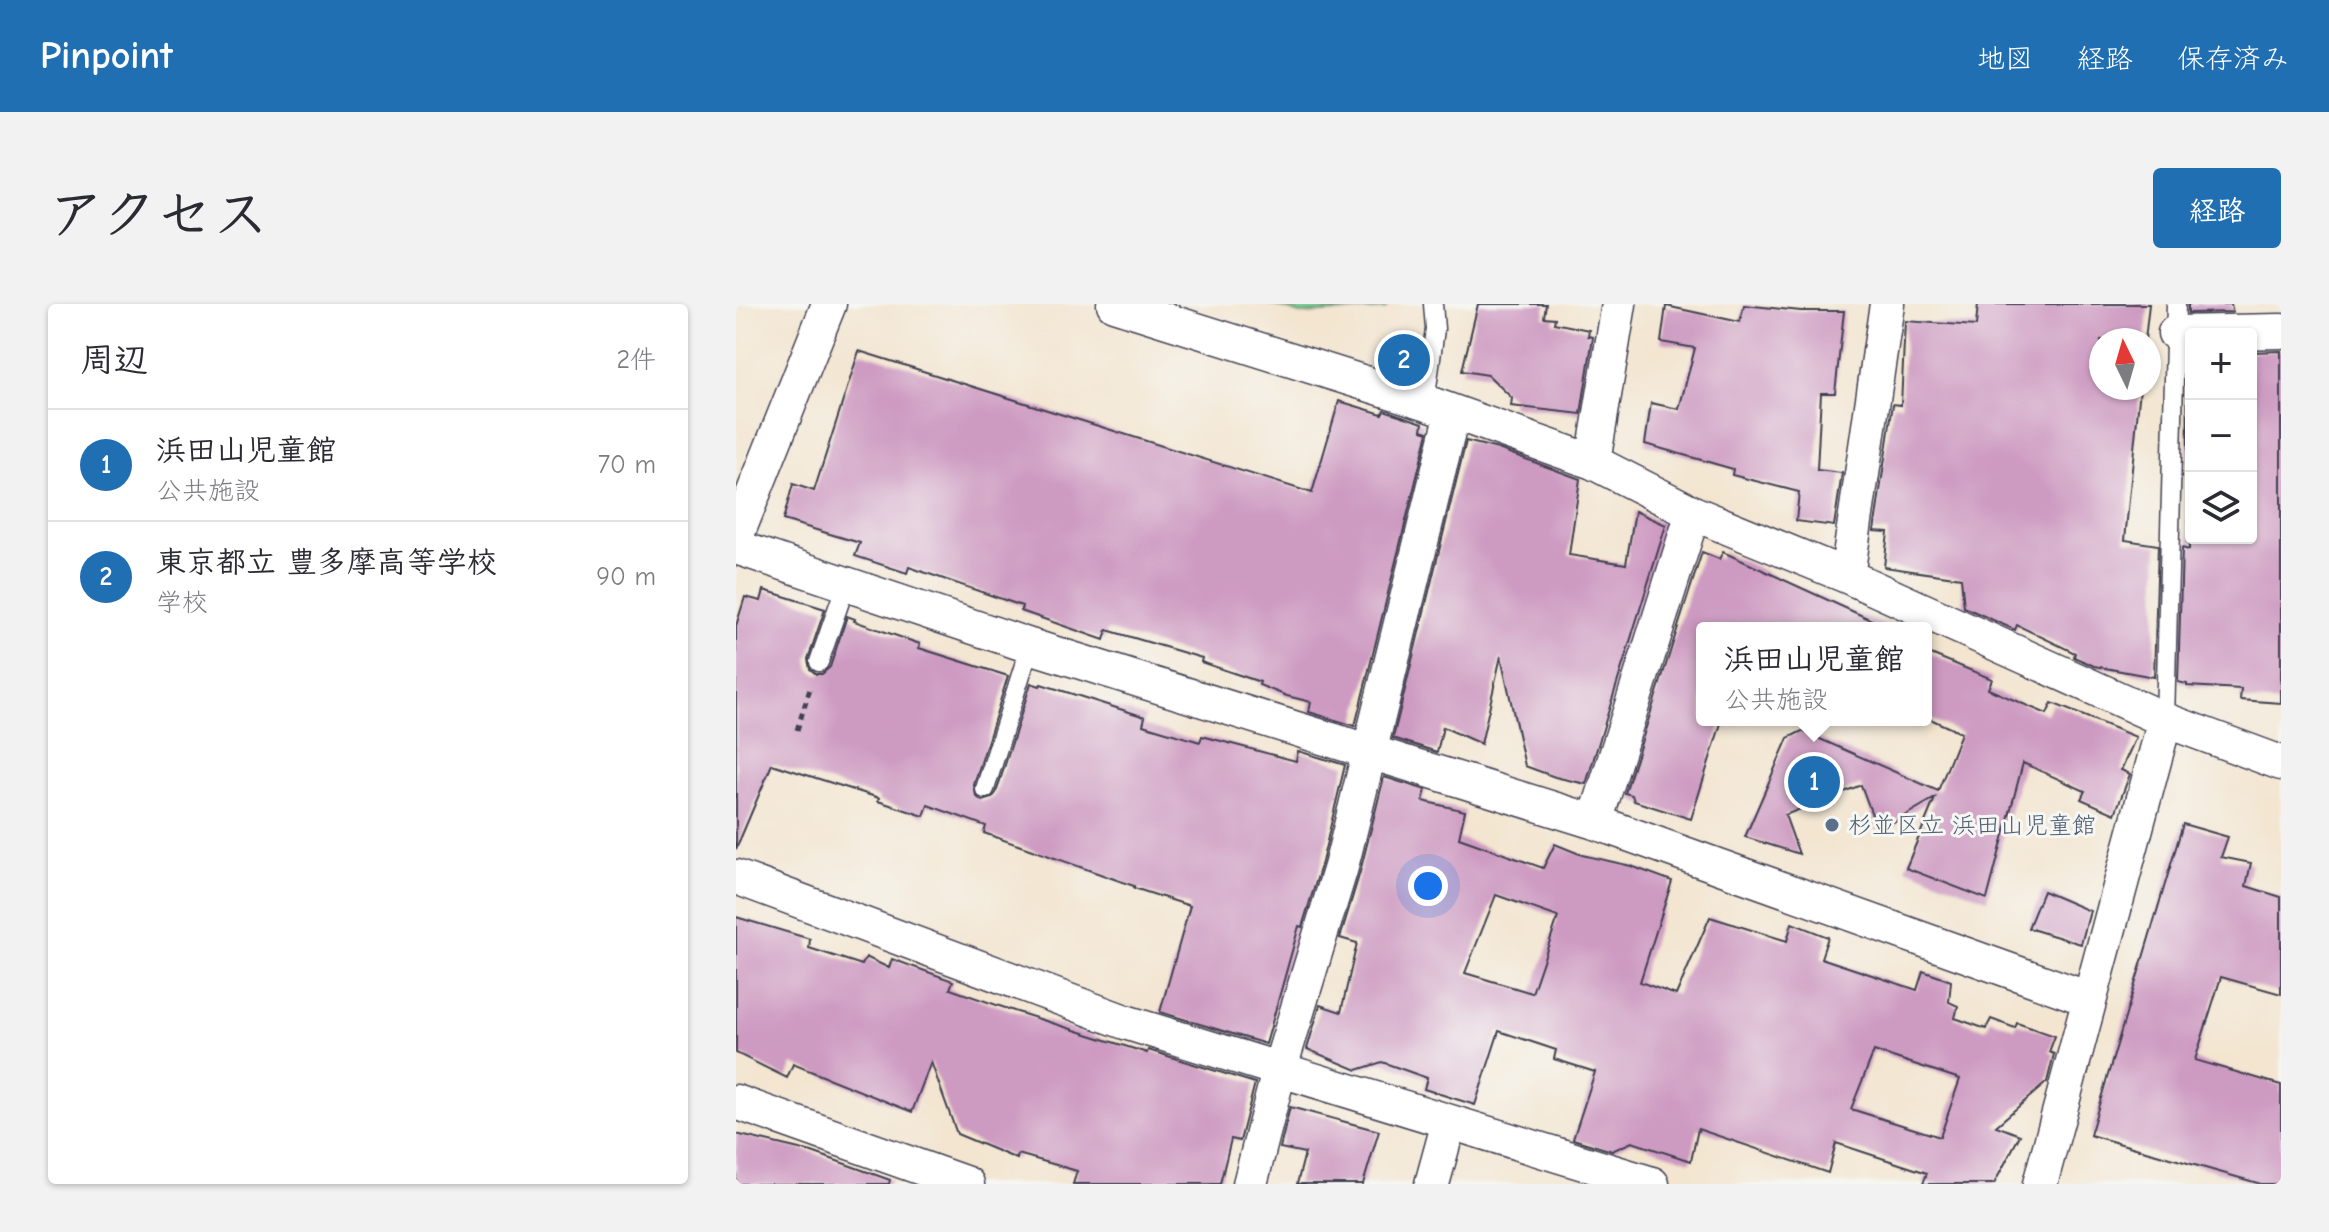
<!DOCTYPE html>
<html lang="ja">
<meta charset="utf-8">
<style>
:root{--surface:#fff;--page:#f2f2f3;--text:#2b2b33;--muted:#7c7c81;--line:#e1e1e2;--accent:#1f6fb2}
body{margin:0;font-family:"Comic Neue","Klee One",sans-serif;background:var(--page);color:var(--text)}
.controls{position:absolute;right:24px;top:24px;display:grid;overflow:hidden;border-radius:8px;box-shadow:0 2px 6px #0004}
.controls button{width:72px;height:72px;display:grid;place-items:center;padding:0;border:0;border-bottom:2px solid var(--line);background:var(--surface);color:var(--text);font:40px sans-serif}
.compass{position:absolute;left:1353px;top:24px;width:72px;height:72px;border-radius:50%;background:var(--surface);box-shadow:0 2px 6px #0004;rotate:355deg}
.you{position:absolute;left:692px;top:582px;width:28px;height:28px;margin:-20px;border:6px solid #fff;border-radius:50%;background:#1a73e8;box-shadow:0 0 0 12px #1a73e833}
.badge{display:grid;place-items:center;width:52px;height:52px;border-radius:50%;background:var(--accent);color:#fff;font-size:26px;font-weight:700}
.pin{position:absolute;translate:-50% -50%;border:4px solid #fff;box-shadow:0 2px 8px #0006}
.popup{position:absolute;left:960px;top:318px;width:236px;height:104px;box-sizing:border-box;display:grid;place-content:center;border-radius:8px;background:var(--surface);filter:drop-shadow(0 2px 6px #0005);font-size:26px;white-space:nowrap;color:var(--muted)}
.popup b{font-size:30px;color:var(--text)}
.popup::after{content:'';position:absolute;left:50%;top:100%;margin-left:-16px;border:16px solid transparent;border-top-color:var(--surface)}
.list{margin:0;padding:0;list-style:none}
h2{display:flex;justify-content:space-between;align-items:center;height:104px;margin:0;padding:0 32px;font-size:34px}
h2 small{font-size:26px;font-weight:400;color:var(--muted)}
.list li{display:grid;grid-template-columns:52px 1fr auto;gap:24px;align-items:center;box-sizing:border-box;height:112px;padding:0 32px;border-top:2px solid var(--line)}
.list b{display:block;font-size:30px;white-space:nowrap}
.list p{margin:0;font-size:26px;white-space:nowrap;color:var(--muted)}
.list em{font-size:26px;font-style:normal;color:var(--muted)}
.icon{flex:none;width:44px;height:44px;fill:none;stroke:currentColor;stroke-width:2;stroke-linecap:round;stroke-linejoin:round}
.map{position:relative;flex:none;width:1545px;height:880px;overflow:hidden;border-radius:8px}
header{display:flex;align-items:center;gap:48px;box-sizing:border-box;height:112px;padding:0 40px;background:var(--accent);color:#fff}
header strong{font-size:38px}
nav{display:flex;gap:44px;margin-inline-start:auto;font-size:28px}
.intro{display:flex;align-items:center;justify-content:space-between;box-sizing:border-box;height:192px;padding:0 48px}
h1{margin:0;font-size:56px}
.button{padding:20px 36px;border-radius:8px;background:var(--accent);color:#fff;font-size:28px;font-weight:700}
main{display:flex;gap:48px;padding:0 48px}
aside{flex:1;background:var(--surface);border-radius:8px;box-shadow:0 2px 6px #0004}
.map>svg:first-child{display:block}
</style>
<header>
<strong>Pinpoint</strong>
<nav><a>地図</a><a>経路</a><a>保存済み</a></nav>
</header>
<div class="intro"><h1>アクセス</h1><a class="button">経路</a></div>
<main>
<aside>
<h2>周辺<small>2件</small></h2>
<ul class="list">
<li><span class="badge">1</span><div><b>浜田山児童館</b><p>公共施設</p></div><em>70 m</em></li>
<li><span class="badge">2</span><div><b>東京都立 豊多摩高等学校</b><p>学校</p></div><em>90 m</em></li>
</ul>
</aside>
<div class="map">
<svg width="1545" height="880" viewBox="0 0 1545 880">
<rect width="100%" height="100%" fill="#f6f6f2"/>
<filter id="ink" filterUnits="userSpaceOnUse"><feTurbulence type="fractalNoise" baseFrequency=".0125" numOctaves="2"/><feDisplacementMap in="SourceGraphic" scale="16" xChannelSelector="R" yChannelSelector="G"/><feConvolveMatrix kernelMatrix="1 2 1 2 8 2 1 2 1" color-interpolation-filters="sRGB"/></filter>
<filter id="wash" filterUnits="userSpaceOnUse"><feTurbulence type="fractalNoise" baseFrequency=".006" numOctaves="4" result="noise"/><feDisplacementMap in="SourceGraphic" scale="32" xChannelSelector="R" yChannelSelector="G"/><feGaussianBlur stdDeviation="1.8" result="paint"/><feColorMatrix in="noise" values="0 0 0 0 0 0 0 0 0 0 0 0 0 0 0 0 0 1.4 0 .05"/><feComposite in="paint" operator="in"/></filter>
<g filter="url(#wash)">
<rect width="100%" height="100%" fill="#f3e5d0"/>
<path fill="#81d598" stroke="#527c6a" stroke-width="2" d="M534,0h115l1,5 -85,5z"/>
<g id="blocks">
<path fill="#cd9ac1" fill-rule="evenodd" d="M742,0h68l-2,13 11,1 -1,5 35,7 -1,6 5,1 -12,77 -70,-8 1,-8 -24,-23 -26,-4z
M1242,0h171l-4,36h-44v48h39l-15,152 33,5 -4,132 -60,-11 -20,-9 1,-4 -58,-28 -2,5 -51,-23 -3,-29 -77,-11 4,-35 -14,-1 19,-127 8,1 4,-84 71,5z
M1452,0h43l2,8 -45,1z
M1008,1l57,6h43l-9,82h-14l-4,77 25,3 -8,53 -38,-5 3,-29 -67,-17 1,-6 -88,-25 6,-41 28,6 16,-61 -34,-6 5,-36 74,16z
M123,47l453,142 27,-92 43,13 2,-4 39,13 -1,7 6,2 -73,294 -46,-14 2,-10 -24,-6 -28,-11 1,-3 -59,-20 1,-4 -95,-28 -3,10 -83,-29 1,-5 -113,-39 -2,6 -52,-17 5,-13 -77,-23 10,-36 21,7z
M1545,47v352l-41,-3 1,-11 -54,-3v-2l-9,-2 4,-134 7,2 -2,-197h4v185h60v-186z
M730,137l32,8 82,30 -11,76 57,9 9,-53 31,14 -80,259 -31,-7 -30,-11 -24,-110 -20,88 -38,-17 -6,25 -44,-14z
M966,248l17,7 4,-7 166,76h-187v92h20l-31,99 -57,-18 -2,-6 -7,-2z
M28,286l61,19 -17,50 2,10 6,5h6l8,-7 17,-51 8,3 -1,2 66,23 -1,4 89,28 -34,109 2,11 6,5 10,-3 4,-5 35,-110 9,3 1,-2 104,33 -2,8 57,17 2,-6 94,25 2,-10 47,14 -23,97 -20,65 -3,-1 -33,118 -106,-32 30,-106 -56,-18v-2l-150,-53 2,-7 -58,-21 -4,11 -46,-15 1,-3 -107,-34 -36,85v-223l9,-29 16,4z
M1190,348l66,27 -4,10 59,25 5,-11 84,34 -15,33 9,4 -15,40 -34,-15 4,-8 -62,-28 -36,136 -81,-31 29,-70 -57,33 -17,-46 -76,30 14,39 -54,-17 43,-99 14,-7 136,60 23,-58 -35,-16z
M648,473l42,13 -3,11 42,10 -6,27 84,30 12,-24 27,11 49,11 41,15 -32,101 36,13 34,-78 77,24 5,-18 36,14 -7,21 96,32 6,-19 28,10 -2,21 9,4 -3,12 31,11 5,-10 24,9 2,-5 38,13 -6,16 5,2 -7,28 -51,44 24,9 -26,49h-71l4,-11 -91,-30 -8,30 -130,-44 -7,32 -59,-19 -20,9 -39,-12 22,-67 -41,-13 2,-9 -57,-19 -24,74 -51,-16 3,-11 -45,-16 -25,8 -50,-21 13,-44 21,7 16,-69 -17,-5 20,-66zM760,591l62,22 -26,76 -67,-20zM1138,747l86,28 -20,58 -89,-28z
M1447,520l45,13 -7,20 30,6 -5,23 35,11v97l-60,-17 -26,83 86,25v99h-20l-171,-49z
M1307,587l47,20 -9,33 -53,-16z
M0,613l74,22 -1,9 53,17 4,-8 23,11 3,-9 61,22 -3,8 64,22 133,42 1,-3 107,33 -15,58 -9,-2 -11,45h-147l4,-13 -59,-17 -1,5 -60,-25 -26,-72 -19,50 -119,-48 -6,14 -51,-25z
M554,803l89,24 -16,53h-66l8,-31 -25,-5z
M0,830l76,18 78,28 -1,4h-153z"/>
</g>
</g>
<g filter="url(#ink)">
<use href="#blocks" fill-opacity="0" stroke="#413f51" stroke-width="2"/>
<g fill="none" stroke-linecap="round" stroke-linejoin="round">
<g stroke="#413f51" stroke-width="21">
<path id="lane" d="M689,98l10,-73 -2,-25
M83,358l27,-78
M1429,416l11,-416
M249,485l45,-143"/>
</g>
<g stroke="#413f51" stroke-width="37">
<path id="street" d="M378,0l311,98 168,60 100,51 154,63 318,144 116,43
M1439,29l106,-2
M857,158l26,-158
M0,233l93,-233
M0,243l294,99 565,176 494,177
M1111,272l40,-272
M859,518l98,-309
M0,573l389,145 527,162
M0,798l231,82
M514,880l29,-113 62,-204 112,-455
M696,880l17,-62
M1304,880l125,-464"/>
</g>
<path stroke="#413f51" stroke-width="5" stroke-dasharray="6 6" stroke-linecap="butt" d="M61,426l13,-41"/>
<use href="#lane" stroke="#fff" stroke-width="18"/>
<use href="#street" stroke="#fff" stroke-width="34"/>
</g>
</g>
<circle fill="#5c6f8a" stroke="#f6f6f2" stroke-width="3" cx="1096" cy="521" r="8"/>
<g text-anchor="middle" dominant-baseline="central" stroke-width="6" stroke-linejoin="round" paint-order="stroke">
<g font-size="24" fill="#4e5e75" stroke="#f6f6f2" text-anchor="start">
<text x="1112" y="521">杉並区立 浜田山児童館</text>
</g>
</g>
</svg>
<div class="controls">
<button>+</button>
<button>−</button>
<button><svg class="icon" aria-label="layers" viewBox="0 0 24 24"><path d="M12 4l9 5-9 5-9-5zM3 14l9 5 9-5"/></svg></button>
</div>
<svg class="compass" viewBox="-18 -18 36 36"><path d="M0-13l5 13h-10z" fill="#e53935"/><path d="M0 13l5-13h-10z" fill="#7c7c81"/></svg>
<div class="you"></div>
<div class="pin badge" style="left:1078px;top:478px">1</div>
<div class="popup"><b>浜田山児童館</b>公共施設</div>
<div class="pin badge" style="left:668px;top:56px">2</div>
</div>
</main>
